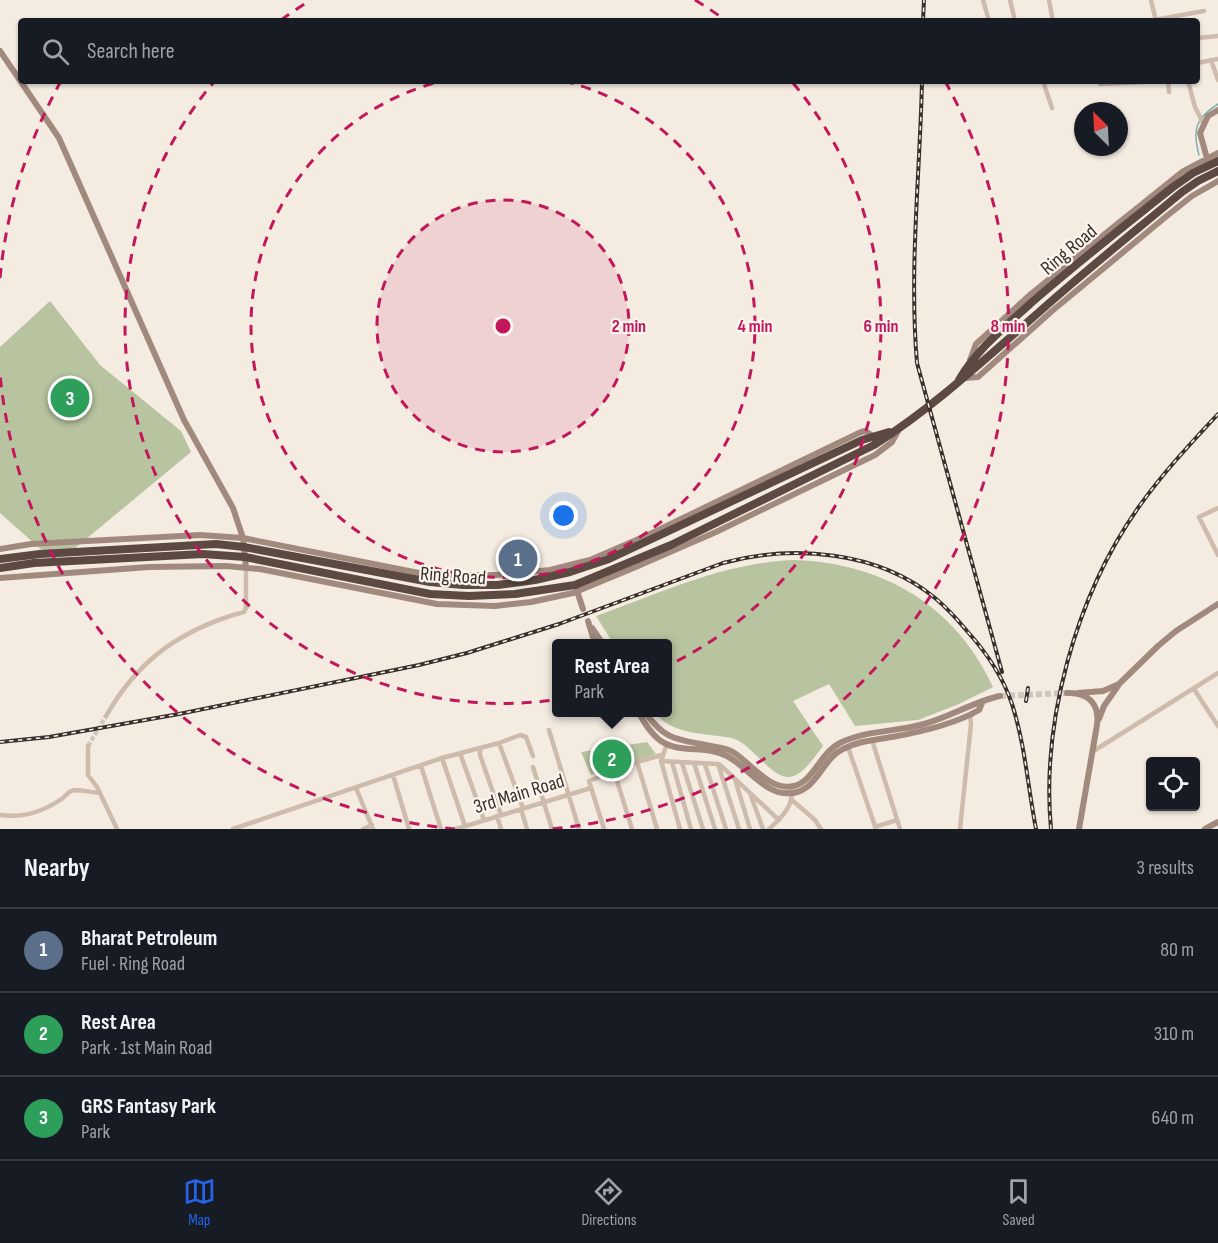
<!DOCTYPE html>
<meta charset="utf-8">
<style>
:root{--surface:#171b24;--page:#20242c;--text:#f1f3f6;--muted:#9ea1a6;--line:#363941;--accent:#2563eb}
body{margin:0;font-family:"Sofia Sans Condensed",sans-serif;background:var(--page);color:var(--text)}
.controls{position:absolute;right:18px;bottom:18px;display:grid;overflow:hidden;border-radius:6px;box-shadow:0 2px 4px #0004}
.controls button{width:54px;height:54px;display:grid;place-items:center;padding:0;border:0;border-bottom:2px solid var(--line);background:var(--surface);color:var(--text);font:30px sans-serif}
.compass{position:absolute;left:1074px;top:102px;width:54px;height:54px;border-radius:50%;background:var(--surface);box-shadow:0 2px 4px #0004;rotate:336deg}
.you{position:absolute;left:564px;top:516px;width:21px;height:21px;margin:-15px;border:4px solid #fff;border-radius:50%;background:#1a73e8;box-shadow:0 0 0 9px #1a73e833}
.badge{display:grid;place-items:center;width:39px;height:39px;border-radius:50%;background:var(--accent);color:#fff;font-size:20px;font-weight:700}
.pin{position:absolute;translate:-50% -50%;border:3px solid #fff;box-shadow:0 2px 6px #0006}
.popup{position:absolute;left:552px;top:639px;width:120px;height:78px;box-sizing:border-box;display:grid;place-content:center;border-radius:6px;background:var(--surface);filter:drop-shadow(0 2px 4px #0005);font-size:20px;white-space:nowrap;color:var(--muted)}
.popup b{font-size:22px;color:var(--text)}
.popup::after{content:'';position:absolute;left:50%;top:100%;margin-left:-12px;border:12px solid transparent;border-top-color:var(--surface)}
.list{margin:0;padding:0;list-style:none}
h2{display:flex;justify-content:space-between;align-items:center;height:78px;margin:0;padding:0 24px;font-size:26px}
h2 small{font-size:20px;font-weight:400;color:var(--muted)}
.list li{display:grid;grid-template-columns:39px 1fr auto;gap:18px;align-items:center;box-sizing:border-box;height:84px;padding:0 24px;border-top:2px solid var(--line)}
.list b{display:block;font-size:22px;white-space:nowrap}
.list p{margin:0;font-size:20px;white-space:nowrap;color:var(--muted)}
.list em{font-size:20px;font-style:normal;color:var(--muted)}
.icon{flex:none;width:33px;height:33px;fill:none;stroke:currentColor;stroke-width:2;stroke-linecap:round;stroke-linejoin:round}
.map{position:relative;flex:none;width:1218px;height:829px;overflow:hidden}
.search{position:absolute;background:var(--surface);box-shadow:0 2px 4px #0004;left:18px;right:18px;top:18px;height:66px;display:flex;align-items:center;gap:15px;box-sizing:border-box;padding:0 21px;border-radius:6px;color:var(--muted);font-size:22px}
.sheet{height:330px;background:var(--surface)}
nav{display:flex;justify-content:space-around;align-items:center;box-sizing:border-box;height:84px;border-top:2px solid var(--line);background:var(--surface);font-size:16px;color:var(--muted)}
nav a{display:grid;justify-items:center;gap:3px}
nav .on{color:var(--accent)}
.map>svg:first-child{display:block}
</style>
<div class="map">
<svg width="1218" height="829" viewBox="0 0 1218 829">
<rect width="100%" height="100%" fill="#f4ebe1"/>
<path fill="#b8c4a0" d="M50,301l50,64 81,66 10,21 -117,97 -30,3 -44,-39v-166z
M795,560c88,3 161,46 198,127l-34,17 -41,16 -63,6 -26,-42 -36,17 30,45c-8,10 -20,30 -34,31 -17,1 -36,-30 -52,-37 -6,-3 -12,-3 -18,-4 -24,-3 -48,-4 -64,-23l13,-1v-68l-55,-1 -17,-27c64,-23 129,-54 199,-56z
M647,742l9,12 -65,21 -10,-23z"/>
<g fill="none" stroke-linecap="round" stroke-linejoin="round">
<path stroke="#7fb0b2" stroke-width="1.5" d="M1199,155c-7,-26 -3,-37 19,-51"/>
<path stroke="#cfc6bd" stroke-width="4.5" stroke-dasharray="4.5 2" stroke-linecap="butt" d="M88,746l18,-30"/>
<path stroke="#cfc6bd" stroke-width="6" stroke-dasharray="6 3" stroke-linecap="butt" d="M1000,696l67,-3"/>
<path stroke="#cdbbac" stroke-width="4.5" d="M983,0l6,21
M1010,0l5,21
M1049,0l4,21
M1151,0l5,21
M1149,21l55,-10
M1197,38l21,-2
M1211,60l7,20
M1197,63l21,-4
M1043,81l9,27
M1168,81l1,11
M1188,81l7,26 8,16
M1100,84l61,-3
M1218,508l-19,9 19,38
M1194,689l24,37
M106,716c30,-52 67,-81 124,-100 5,-2 9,-2 14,-4l2,-4v-40
M549,730l30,99
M872,740l28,89
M499,743l24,65
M667,744l-6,17 58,3 60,56
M88,746v29l9,12 20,42
M848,747l28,82
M480,749v6l21,60
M1092,752l126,-79
M460,753l24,67
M442,758l23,68
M661,761l19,68
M637,762l20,67
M672,762l19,67
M682,763l21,66
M694,763l21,66
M705,764l21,65
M718,764l21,65
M421,766l20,63
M533,767l19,62
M614,771l18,58
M393,775l16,54
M735,779l15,50
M356,788l17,41
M750,793l13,36
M792,800l23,20 6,9
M521,809l6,20
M0,815c21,3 42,-3 60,-15 4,-2 7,-7 11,-9 7,-3 21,2 29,2
M497,816l4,13
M875,827l22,-7
M233,829l209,-71 57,-15 21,-8 6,2 7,19
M363,829l9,-4
M456,829l135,-41
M604,829l-15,-48 48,-19 25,-7
M769,829c12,-11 23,-21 23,-37
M960,829l11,-105 -1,-9"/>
<path stroke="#a18a7d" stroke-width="6" d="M0,51l59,87 125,282 49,88 10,30 3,30
M1208,162l-8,-29 8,-17 10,-6
M970,360l6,-16 55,-50 70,-57 81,-65 36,-19
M965,378l13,-1 74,-66 116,-96 24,-19 26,-15
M0,549l31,-5 169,-9 43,3 186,37h67l54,-5 40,-10 58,-25 213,-103 4,-1 8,5
M0,578l149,-11 77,-1 34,3 177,35 58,2 36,-4 42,-9 58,-24 85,-37 159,-77 17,-13 6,-11
M576,588l7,21
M588,621l7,23
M592,628l11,16
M1067,693c20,-1 33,10 30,32l-18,104
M1078,693l25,-2 16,-7 39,-38 18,-15 42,-27
M638,712c6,10 13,22 23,29 19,13 46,4 66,15 21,11 39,41 66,37 24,-3 30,-35 50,-44 15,-8 32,-9 49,-12 29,-5 61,-12 87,-27l3,-7
M645,712c21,30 33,27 66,34 7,1 15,2 22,6 18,11 37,40 61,34 19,-4 27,-34 46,-43 26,-13 56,-11 84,-19 26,-7 51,-23 76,-28
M1099,719l5,-13 14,-20
M1205,829l13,-7"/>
<path stroke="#5c4a42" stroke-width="8" d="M959,380c18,-31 47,-54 72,-77 46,-40 94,-78 142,-116l20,-14 25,-12
M0,559l40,-5 176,-10 28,3 186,35 33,3h35l37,-5 35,-8 39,-13 253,-119 27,-8
M0,568l34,-5 169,-9 42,3 185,37 39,2 46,-2 60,-9 96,-40 203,-100c60,-38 111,-86 164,-132 47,-42 96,-81 144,-121l16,-11 20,-10"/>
<g stroke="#3b302b" stroke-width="4">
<path id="rail" d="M923,21l1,-21
M922,81c-2,93 -13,188 -5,282l85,309
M1026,701l2,-13
M0,742l49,-5 130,-23 240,-49 48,-12 92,-29 164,-61c70,-19 155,-12 212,35 12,10 22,21 32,33 19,21 36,46 45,73 13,40 16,84 24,125
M1051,829c-10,-107 25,-233 87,-321 24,-34 52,-64 80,-94"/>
</g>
<use href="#rail" stroke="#fbf5ee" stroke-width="1.5" stroke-dasharray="4.5" stroke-linecap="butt"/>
</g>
<circle cx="503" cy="326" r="126" fill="#c2185b" fill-opacity=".12"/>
<g fill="none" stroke="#c2185b" stroke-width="3" stroke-dasharray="10 8">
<circle cx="503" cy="326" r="126"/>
<path d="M564 81A252 252 0 1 1 442 81"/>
<path d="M281 20A378 378 0 0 1 311 0M695 0A378 378 0 0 1 725 20M793 83A378 378 0 1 1 213 83"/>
<path d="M455 829A505 505 0 0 1 0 374M0 278A505 505 0 0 1 61 81M945 81A505 505 0 0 1 551 829"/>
</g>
<g text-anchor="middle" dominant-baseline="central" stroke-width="4.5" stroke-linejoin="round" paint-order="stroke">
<g font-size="20" fill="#3b302b" stroke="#fbf5ee">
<text transform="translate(1069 250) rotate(-40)">Ring Road</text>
<text transform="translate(453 576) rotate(4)">Ring Road</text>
<text transform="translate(519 794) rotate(-17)">3rd Main Road</text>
</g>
</g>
<circle cx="503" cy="326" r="9" fill="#c2185b" stroke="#fbf5ee" stroke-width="3"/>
<g font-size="18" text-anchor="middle" font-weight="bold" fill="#c2185b" stroke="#fbf5ee" stroke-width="4.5" stroke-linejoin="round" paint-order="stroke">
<text x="629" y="332">2 min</text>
<text x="755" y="332">4 min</text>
<text x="881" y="332">6 min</text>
<text x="1008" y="332">8 min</text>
</g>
</svg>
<div class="controls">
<button><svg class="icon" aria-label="locate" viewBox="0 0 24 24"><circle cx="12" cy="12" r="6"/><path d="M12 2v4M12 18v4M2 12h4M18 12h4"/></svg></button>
</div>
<svg class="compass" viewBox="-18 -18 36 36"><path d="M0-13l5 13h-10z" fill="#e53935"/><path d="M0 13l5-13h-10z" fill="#9ea1a6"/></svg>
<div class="you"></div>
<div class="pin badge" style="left:518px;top:559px;background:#5c6f8a">1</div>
<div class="pin badge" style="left:612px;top:759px;background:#2e9e5b">2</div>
<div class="popup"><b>Rest Area</b>Park</div>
<div class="pin badge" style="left:70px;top:398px;background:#2e9e5b">3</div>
<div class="search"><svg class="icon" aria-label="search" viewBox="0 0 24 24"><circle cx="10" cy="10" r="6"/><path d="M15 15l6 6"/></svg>Search here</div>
</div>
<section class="sheet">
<h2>Nearby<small>3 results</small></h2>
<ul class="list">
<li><span class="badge" style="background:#5c6f8a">1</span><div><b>Bharat Petroleum</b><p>Fuel · Ring Road</p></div><em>80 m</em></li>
<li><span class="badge" style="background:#2e9e5b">2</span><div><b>Rest Area</b><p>Park · 1st Main Road</p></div><em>310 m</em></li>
<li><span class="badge" style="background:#2e9e5b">3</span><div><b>GRS Fantasy Park</b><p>Park</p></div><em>640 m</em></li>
</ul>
</section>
<nav>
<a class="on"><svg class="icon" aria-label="map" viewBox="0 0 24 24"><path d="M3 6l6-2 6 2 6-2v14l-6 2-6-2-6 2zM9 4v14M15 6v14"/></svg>Map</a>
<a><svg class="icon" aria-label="directions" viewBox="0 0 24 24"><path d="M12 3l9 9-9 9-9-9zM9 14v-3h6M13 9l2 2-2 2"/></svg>Directions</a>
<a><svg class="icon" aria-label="saved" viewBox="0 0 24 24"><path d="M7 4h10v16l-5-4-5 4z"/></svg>Saved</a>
</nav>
